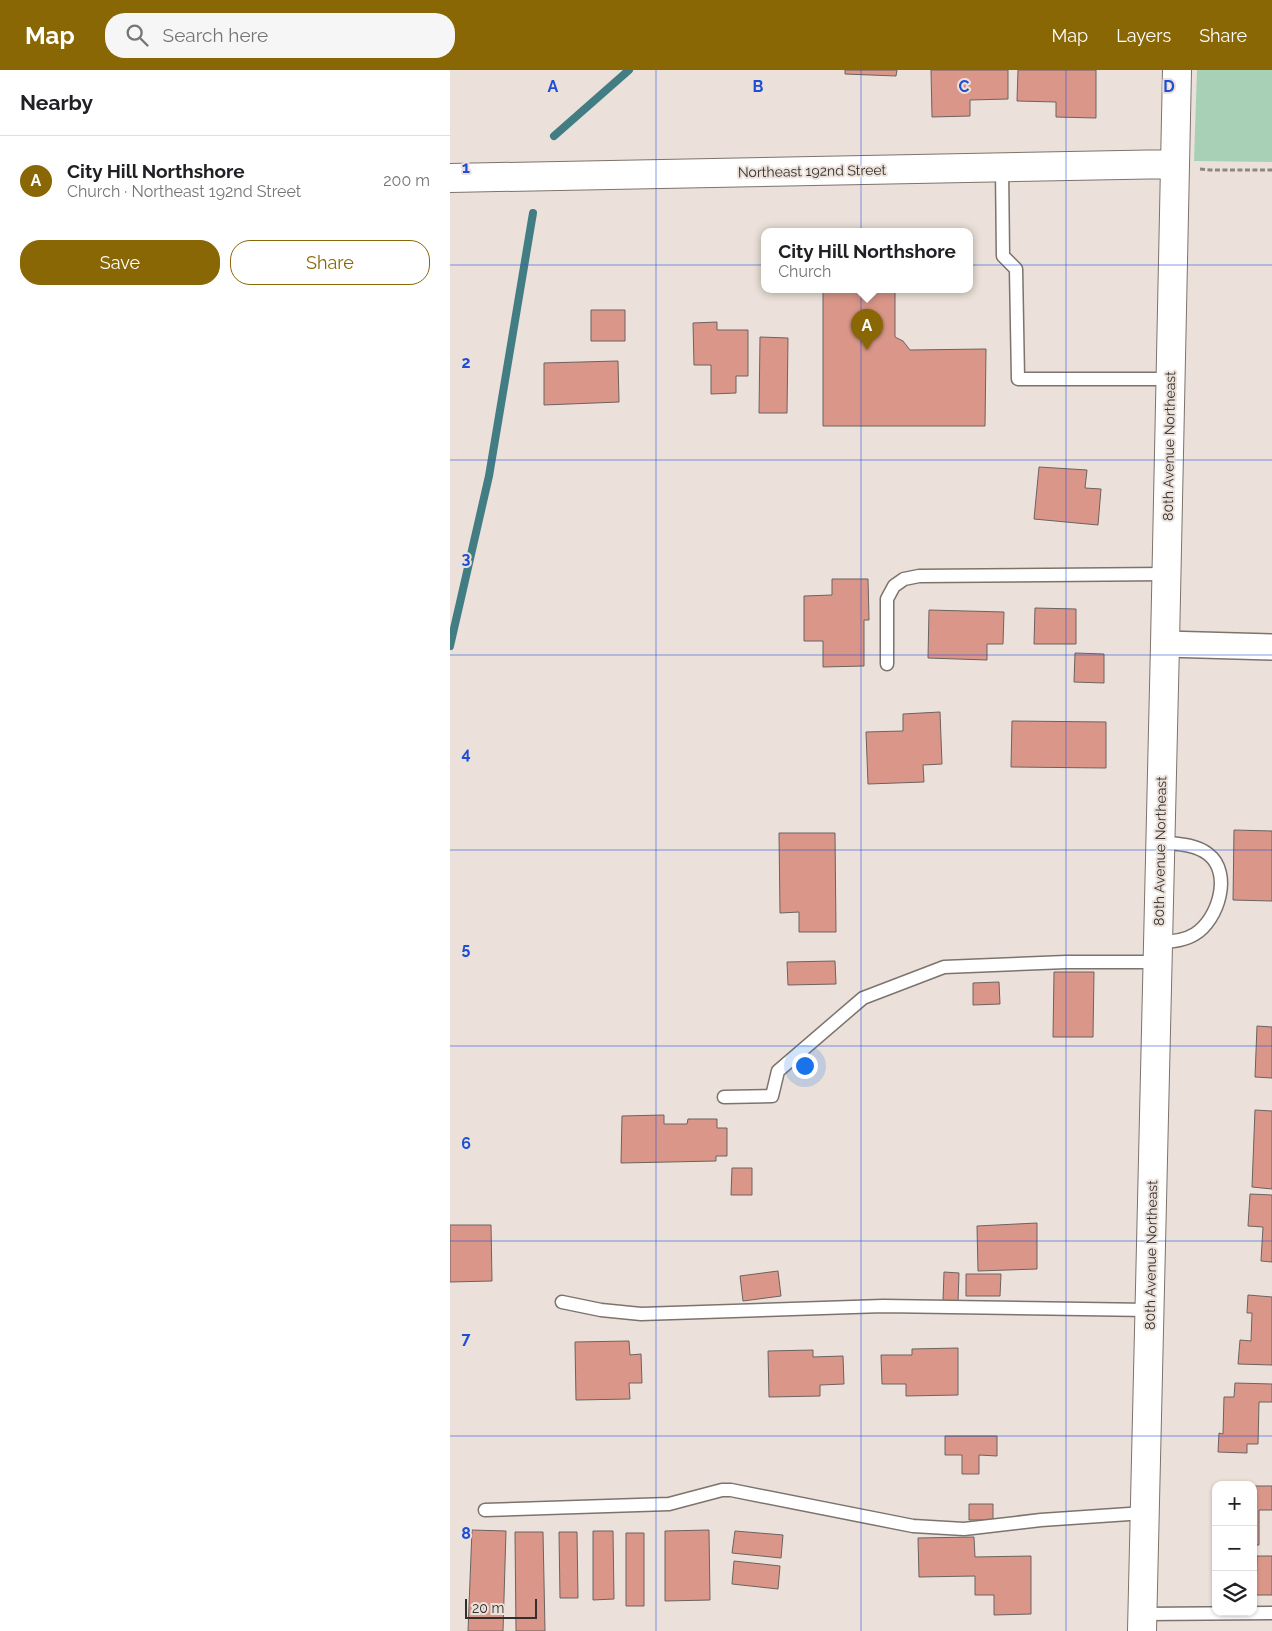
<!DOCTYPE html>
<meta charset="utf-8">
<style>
:root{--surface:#fff;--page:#f6f6f6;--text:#202124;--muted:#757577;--line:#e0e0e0;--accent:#896705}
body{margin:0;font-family:Raleway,sans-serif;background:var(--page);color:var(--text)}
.controls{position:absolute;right:15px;bottom:15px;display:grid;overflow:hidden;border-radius:10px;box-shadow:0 1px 4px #0004}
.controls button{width:45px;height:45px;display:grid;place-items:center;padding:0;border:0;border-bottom:1px solid var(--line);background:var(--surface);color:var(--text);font:25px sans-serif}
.scale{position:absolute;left:15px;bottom:12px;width:72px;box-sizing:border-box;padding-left:5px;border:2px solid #332f2c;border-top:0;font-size:14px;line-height:18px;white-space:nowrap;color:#332f2c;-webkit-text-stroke:4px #ebe1da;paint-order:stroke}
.you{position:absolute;left:354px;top:995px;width:18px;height:18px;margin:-12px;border:4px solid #fff;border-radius:50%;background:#1a73e8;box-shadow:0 0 0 8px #1a73e833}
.badge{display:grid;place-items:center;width:32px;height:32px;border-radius:50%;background:var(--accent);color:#fff;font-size:16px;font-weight:700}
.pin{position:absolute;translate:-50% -41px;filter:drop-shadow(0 1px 2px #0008)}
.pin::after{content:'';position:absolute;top:26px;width:18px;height:15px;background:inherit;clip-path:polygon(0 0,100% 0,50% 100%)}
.popup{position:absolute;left:311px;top:158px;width:212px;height:65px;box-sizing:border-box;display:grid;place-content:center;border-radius:10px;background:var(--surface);filter:drop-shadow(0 1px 4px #0005);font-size:16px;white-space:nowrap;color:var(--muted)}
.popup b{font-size:19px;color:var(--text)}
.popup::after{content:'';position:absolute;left:50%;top:100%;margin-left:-10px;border:10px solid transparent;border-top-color:var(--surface)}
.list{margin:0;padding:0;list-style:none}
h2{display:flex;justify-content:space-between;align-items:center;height:65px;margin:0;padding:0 20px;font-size:21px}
h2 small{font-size:16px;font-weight:400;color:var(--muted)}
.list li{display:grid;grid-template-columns:32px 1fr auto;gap:15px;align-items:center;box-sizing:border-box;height:90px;padding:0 20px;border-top:1px solid var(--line)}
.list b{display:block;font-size:19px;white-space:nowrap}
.list p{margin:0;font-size:16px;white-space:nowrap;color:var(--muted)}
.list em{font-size:16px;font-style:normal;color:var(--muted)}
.actions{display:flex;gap:10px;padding:15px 20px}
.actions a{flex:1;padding:11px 0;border:1px solid var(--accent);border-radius:20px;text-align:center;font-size:18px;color:var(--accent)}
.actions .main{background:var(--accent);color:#fff}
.icon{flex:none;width:28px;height:28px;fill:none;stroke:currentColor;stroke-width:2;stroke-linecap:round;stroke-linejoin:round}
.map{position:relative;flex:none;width:822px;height:1561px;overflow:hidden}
header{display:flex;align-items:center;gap:30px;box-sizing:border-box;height:70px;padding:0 25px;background:var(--accent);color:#fff}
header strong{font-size:24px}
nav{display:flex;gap:28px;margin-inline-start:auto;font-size:18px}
.search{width:350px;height:45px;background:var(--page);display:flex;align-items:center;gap:12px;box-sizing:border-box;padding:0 18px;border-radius:20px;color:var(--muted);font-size:19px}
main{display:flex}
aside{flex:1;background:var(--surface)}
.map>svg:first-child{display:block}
</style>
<header>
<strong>Map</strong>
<div class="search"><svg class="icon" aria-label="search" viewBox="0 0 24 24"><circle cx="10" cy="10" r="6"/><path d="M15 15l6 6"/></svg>Search here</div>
<nav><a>Map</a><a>Layers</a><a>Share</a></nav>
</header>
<main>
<aside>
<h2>Nearby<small></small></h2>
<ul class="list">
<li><span class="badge">A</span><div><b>City Hill Northshore</b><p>Church · Northeast 192nd Street</p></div><em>200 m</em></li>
</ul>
<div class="actions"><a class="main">Save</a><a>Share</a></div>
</aside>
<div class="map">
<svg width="822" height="1561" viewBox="0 0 822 1561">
<rect width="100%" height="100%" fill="#ebe1da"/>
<path fill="#a7d0b6" d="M747,0h75v92l-78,-1z"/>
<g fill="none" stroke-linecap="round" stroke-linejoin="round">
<path stroke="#427d84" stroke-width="8" d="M104,66l75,-66
M0,576l39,-170 44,-263"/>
</g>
<path fill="#da9789" stroke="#6c6260" d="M395,0h52l-1,6 -51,-2z
M481,0h77v29l-38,1v16l-38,1z
M568,0h78v48l-40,-1v-15l-39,-1z
M373,219h72v48l8,4 7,9 76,-1 -1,77h-162z
M141,240h34v31h-34z
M267,252v8h31v46h-12v17l-25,1v-29h-17l-1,-42z
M310,267l28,1 -1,75h-28z
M168,291l1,41 -75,3v-42z
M589,397l48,3 -2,18 16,1 -3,36 -64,-6z
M382,509h36l1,41h-5v46l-41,1v-26h-19v-45l28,-1z
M585,538l41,1v35h-42z
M479,540l75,2 -1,32h-16v16l-59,-2z
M625,583l29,1v29l-30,-1z
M490,642l2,52 -19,1 1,17 -56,2 -2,-52 37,-1v-17z
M562,651l94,1v46l-95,-1z
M784,760l38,1v70l-39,-1z
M329,763h56l1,99h-37v-20l-19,1z
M385,891l1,23 -48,1 -1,-23z
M604,902h40l-1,65h-40z
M549,912l1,22 -27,1v-22z
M807,956l15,1v51l-17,-1z
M805,1040l17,1v78l-20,-2z
M214,1045v9h23l1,-5h29v9h10v28h-11v5l-95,2 1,-47z
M282,1098h20v27h-21z
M800,1124l22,1v67l-11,-1 2,-34 -15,-1z
M587,1153v46l-59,2 -1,-45z
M0,1155h41l1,56 -42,1z
M328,1201l3,25 -38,5 -3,-25z
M494,1202l15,1 -1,29 -15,-1z
M516,1204h35l-1,22h-34z
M798,1225l24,2v68l-34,-1 2,-24 11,1 1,-28h-5z
M179,1271l1,14 11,-1 1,29h-13l1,16 -54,1 -1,-58z
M508,1278v47l-52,1v-12h-24l-1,-29h31v-6z
M363,1280v7l30,-1 1,28 -24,1v11l-51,1 -1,-46z
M785,1313l37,1v18h-13l-1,42h-11v9l-29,-1 1,-19 4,1 1,-37h10z
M495,1366h52v20l-18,-1v19h-17v-19h-17z
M803,1416h19v24h-13v35h-6z
M519,1434h24v16h-24z
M22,1460l34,1 -3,100h-35z
M259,1460l1,70 -45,1v-70z
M143,1461h20l1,68 -21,1z
M285,1461l48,4 -2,23 -49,-5z
M65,1462h28l2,99h-29z
M109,1462h18l1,66h-18z
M176,1463h18v73h-18z
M524,1467l1,20 56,-1v58l-37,1v-20h-19v-19l-56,1 -1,-39z
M807,1486h15v39h-16z
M284,1491l46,5 -2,23 -46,-5z"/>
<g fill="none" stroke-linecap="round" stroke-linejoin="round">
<g stroke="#7c736d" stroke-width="15">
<path id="lane" d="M552,97l1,89 13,13 2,110h152
M437,594v-65l7,-13 10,-7 15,-3 248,-2
M708,872c13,0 26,-1 37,-8 23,-14 38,-61 13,-80 -13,-10 -31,-10 -47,-12
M274,1027l48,-1 6,-25 85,-73 81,-31 122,-5h92
M112,1232l39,8 40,4 242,-8 266,4
M35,1440l184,-6 53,-14h9l182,36 51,3 77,-9 103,-7
M692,1544l130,-1"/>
</g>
<g stroke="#7c736d" stroke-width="28">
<path id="street" d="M715,574l107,3"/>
</g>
<g stroke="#7c736d" stroke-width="30">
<path id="secondary" d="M0,108l725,-14
M692,1561l23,-987 12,-574"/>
</g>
<path stroke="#8d8681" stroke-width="3" stroke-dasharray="5 2.5" stroke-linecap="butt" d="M750,99l10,1h62"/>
<use href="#lane" stroke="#fff" stroke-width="12"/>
<use href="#street" stroke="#fff" stroke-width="25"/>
<use href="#secondary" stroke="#fff" stroke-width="28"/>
</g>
<path fill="none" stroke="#1d4ed8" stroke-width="1" stroke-opacity="0.55" d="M206,0v1561M411,0v1561M616,0v1561M0,195h822M0,390h822M0,585h822M0,780h822M0,976h822M0,1171h822M0,1366h822"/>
<g text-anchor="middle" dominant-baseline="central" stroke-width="4" stroke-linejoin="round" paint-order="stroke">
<g font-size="14" fill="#332f2c" stroke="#ebe1da">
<text transform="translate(362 101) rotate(-1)">Northeast 192nd Street</text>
<text transform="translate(719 376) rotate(-89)">80th Avenue Northeast</text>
<text transform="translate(710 781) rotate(-89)">80th Avenue Northeast</text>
<text transform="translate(701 1185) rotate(-89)">80th Avenue Northeast</text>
</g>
</g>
<g font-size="16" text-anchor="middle" font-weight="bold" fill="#1d4ed8" stroke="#ebe1da" stroke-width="4" stroke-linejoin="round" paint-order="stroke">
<text x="103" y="22">A</text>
<text x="308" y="22">B</text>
<text x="514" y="22">C</text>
<text x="719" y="22">D</text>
<text x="16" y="103">1</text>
<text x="16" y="298">2</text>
<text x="16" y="494">3</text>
<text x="16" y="689">4</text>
<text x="16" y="884">5</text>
<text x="16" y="1079">6</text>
<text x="16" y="1274">7</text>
<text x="16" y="1469">8</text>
</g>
</svg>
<div class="controls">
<button>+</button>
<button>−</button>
<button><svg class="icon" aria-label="layers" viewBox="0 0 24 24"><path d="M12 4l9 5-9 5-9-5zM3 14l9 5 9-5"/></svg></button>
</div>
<div class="scale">20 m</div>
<div class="you"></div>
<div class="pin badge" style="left:417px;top:280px">A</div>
<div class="popup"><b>City Hill Northshore</b>Church</div>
</div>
</main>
